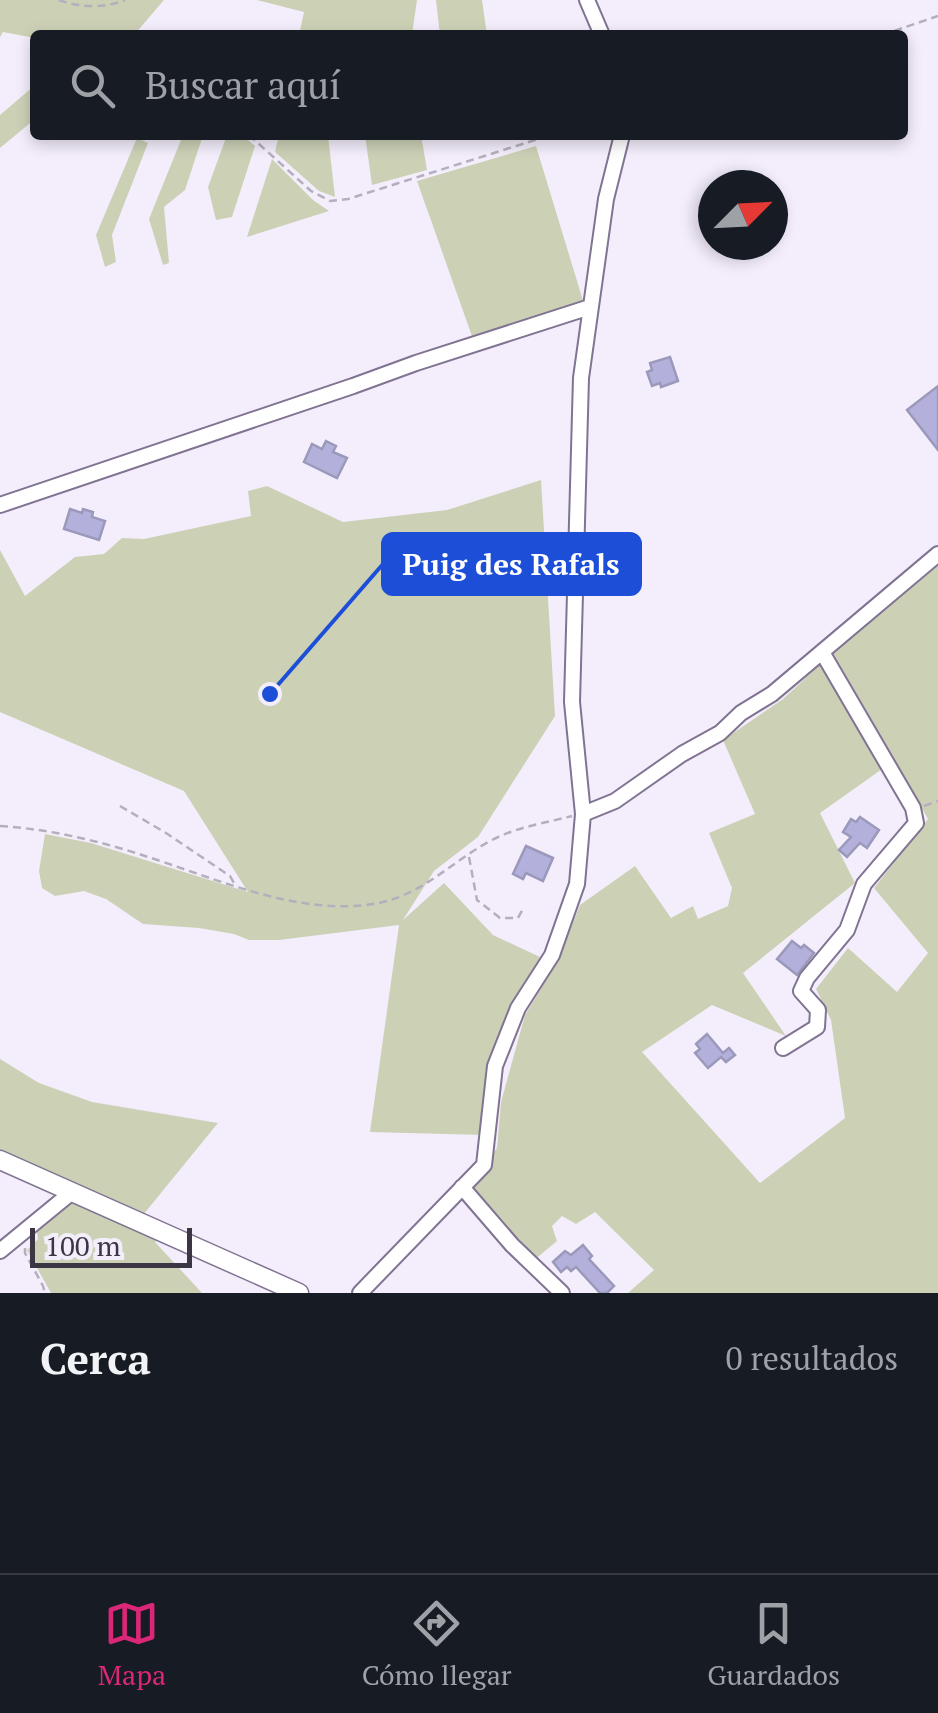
<!DOCTYPE html>
<html lang="es">
<meta charset="utf-8">
<style>
:root{--surface:#171b24;--page:#242831;--text:#f1f3f6;--muted:#9ea1a6;--line:#363941;--accent:#db2777}
body{margin:0;font-family:"PT Serif",serif;background:var(--page);color:var(--text)}
.compass{position:absolute;left:698px;top:170px;width:90px;height:90px;border-radius:50%;background:var(--surface);box-shadow:0 5px 15px #0003;rotate:66deg}
.scale{position:absolute;left:30px;bottom:25px;width:162px;box-sizing:border-box;padding-left:10px;border:5px solid #3c3543;border-top:0;font-size:28px;line-height:35px;white-space:nowrap;color:#3c3543;-webkit-text-stroke:8px #f4eefc;paint-order:stroke}
.list{margin:0;padding:0;list-style:none}
h2{display:flex;justify-content:space-between;align-items:center;height:130px;margin:0;padding:0 40px;font-size:42px}
h2 small{font-size:32px;font-weight:400;color:var(--muted)}
.icon{flex:none;width:55px;height:55px;fill:none;stroke:currentColor;stroke-width:2;stroke-linecap:round;stroke-linejoin:round}
.map{position:relative;flex:none;width:938px;height:1293px;overflow:hidden}
.search{position:absolute;background:var(--surface);box-shadow:0 5px 15px #0003;left:30px;right:30px;top:30px;height:110px;display:flex;align-items:center;gap:25px;box-sizing:border-box;padding:0 35px;border-radius:10px;color:var(--muted);font-size:38px}
.sheet{height:280px;background:var(--surface)}
nav{display:flex;justify-content:space-around;align-items:center;box-sizing:border-box;height:140px;border-top:2px solid var(--line);background:var(--surface);font-size:28px;color:var(--muted)}
nav a{display:grid;justify-items:center;gap:5px}
nav .on{color:var(--accent)}
.map>svg:first-child{display:block}
</style>
<div class="map">
<svg width="938" height="1293" viewBox="0 0 938 1293">
<rect width="100%" height="100%" fill="#f4eefc"/>
<path fill="#ccd1b6" d="M0,0h164l-30,35h-99v3l-32,-6 -3,5z
M257,0h160l-5,35h-60l-11,-4 -1,4h-41l5,-23z
M436,0h46l5,35h-47z
M35,85v34l-35,29v-33z
M183,135h20l-18,55 -21,17 5,56 -6,2 -14,-46z
M227,135h15l13,11 -23,71 -16,3 -8,-33z
M279,135h49l7,62 -16,-6 -44,-39z
M365,135h56l6,35 -55,15z
M137,138l11,5 -36,92 4,27 -11,5 -9,-32z
M536,146l48,158 -111,35 -56,-158z
M272,159l41,41 16,11 -82,26z
M541,480l14,236 -77,121 -44,34 -31,49 41,-37 49,52 47,22 -31,50 -16,59 -9,69 -114,-3 29,-207 -120,15h-30l-15,-6 -35,-6 -56,-4 -37,-25 -22,-8 -29,5 -13,-8 -3,-17 6,-37 46,9 157,49 -64,-101 -184,-79v-162l25,46 50,-39 29,-3 18,-16 22,1 107,-23 -3,-25 19,-5 76,36 104,-12z
M938,562v731h-310l26,-23 -59,-58 -19,12 -14,-8 -10,10 5,15 -24,20 -67,-73 31,-40 4,-46 24,-87 31,-51 24,-59 55,-39 36,52 22,-12 5,13 30,-13 4,-18 -23,-55 46,-19 -32,-74 60,-41 41,-38 61,106 -65,46 35,70 -112,90 43,63 -74,-31 -70,47 118,131 85,-65 -14,-98 -15,-31 32,-41 49,44 31,-39 -54,-65 54,-69 -95,-166z
M0,1059l39,24 53,19 126,21 -75,92 -143,-63z
M79,1200l209,93h-12l-117,-55 -4,4 47,51h-151l-24,-43 11,-11 -2,-13 31,-25z"/>
<path fill="#b3b1db" stroke="#9a99bb" stroke-width="2.5" d="M670,357l8,24 -17,6 -1,-4 -8,3 -5,-14 5,-2 -2,-7z
M938,386v64l-31,-40z
M326,441l10,5 -3,6 14,6 -10,20 -33,-16 8,-18 10,5z
M70,509l12,4 1,-4 10,3 -1,5 13,4 -6,19 -35,-11z
M860,817l19,13 -12,18 -7,-5 -13,14 -8,-7 12,-13 -8,-5 8,-13 5,3z
M526,846l27,12 -10,23 -17,-8 -3,6 -10,-5z
M792,941l9,7 3,-3 10,8 -17,22 -20,-16z
M707,1034l16,19 6,-5 6,7 -9,7 -5,-5 -13,11 -13,-15 5,-4 -4,-5z
M583,1245l9,11 -3,3 25,27 -7,7h-7l-24,-26 -5,4 -4,-4 -6,5 -8,-10 12,-11 6,4z"/>
<g fill="none" stroke-linecap="round" stroke-linejoin="round">
<g stroke="#817392" stroke-width="18">
<path id="minor" d="M587,0l15,35
M0,505l353,-119 63,-23 174,-56
M583,814l32,-13 67,-47 38,-21 21,-20 31,-19 166,-140
M783,1048l34,-21 1,-17 -17,-19 6,-13 40,-48 17,-46 52,-61 -3,-15 -91,-156
M462,1187l50,58 50,48
M0,1251l72,-59
M360,1293l124,-128 11,-99 23,-58 34,-53 25,-71 6,-70 -11,-112 9,-324 25,-179 16,-64"/>
</g>
<g stroke="#817392" stroke-width="21">
<path id="major" d="M0,1160l299,133"/>
</g>
<path stroke="#b5aebc" stroke-width="2.5" stroke-dasharray="8 5" stroke-linecap="butt" d="M59,0c20,8 47,8 66,0
M882,35l56,-19
M249,135l62,56 19,10 18,-2 203,-64
M120,806l46,27 64,43 4,7
M924,806l14,-5
M0,826c48,3 96,14 142,29 73,23 159,63 237,48 46,-10 73,-42 113,-63 25,-13 53,-17 80,-24
M469,857l8,43 23,18h18l6,-11
M25,1248v5l18,33 2,7"/>
<use href="#minor" stroke="#fff" stroke-width="14"/>
<use href="#major" stroke="#fff" stroke-width="18"/>
</g>
<path fill="none" stroke="#1d4ed8" stroke-width="4" d="M270 694L383 564"/>
<circle fill="#1d4ed8" stroke="#f4eefc" stroke-width="4" cx="270" cy="694" r="10"/>
<rect fill="#1d4ed8" stroke="#1d4ed8" stroke-width="4" x="383" y="534" width="257" height="60" rx="10"/>
<g font-size="30" text-anchor="middle" font-weight="bold" fill="#fff">
<text x="511" y="575">Puig des Rafals</text>
</g>
</svg>
<svg class="compass" viewBox="-18 -18 36 36"><path d="M0-13l5 13h-10z" fill="#e53935"/><path d="M0 13l5-13h-10z" fill="#9ea1a6"/></svg>
<div class="scale">100 m</div>
<div class="search"><svg class="icon" aria-label="search" viewBox="0 0 24 24"><circle cx="10" cy="10" r="6"/><path d="M15 15l6 6"/></svg>Buscar aquí</div>
</div>
<section class="sheet">
<h2>Cerca<small>0 resultados</small></h2>
<ul class="list">
</ul>
</section>
<nav>
<a class="on"><svg class="icon" aria-label="map" viewBox="0 0 24 24"><path d="M3 6l6-2 6 2 6-2v14l-6 2-6-2-6 2zM9 4v14M15 6v14"/></svg>Mapa</a>
<a><svg class="icon" aria-label="directions" viewBox="0 0 24 24"><path d="M12 3l9 9-9 9-9-9zM9 14v-3h6M13 9l2 2-2 2"/></svg>Cómo llegar</a>
<a><svg class="icon" aria-label="saved" viewBox="0 0 24 24"><path d="M7 4h10v16l-5-4-5 4z"/></svg>Guardados</a>
</nav>
